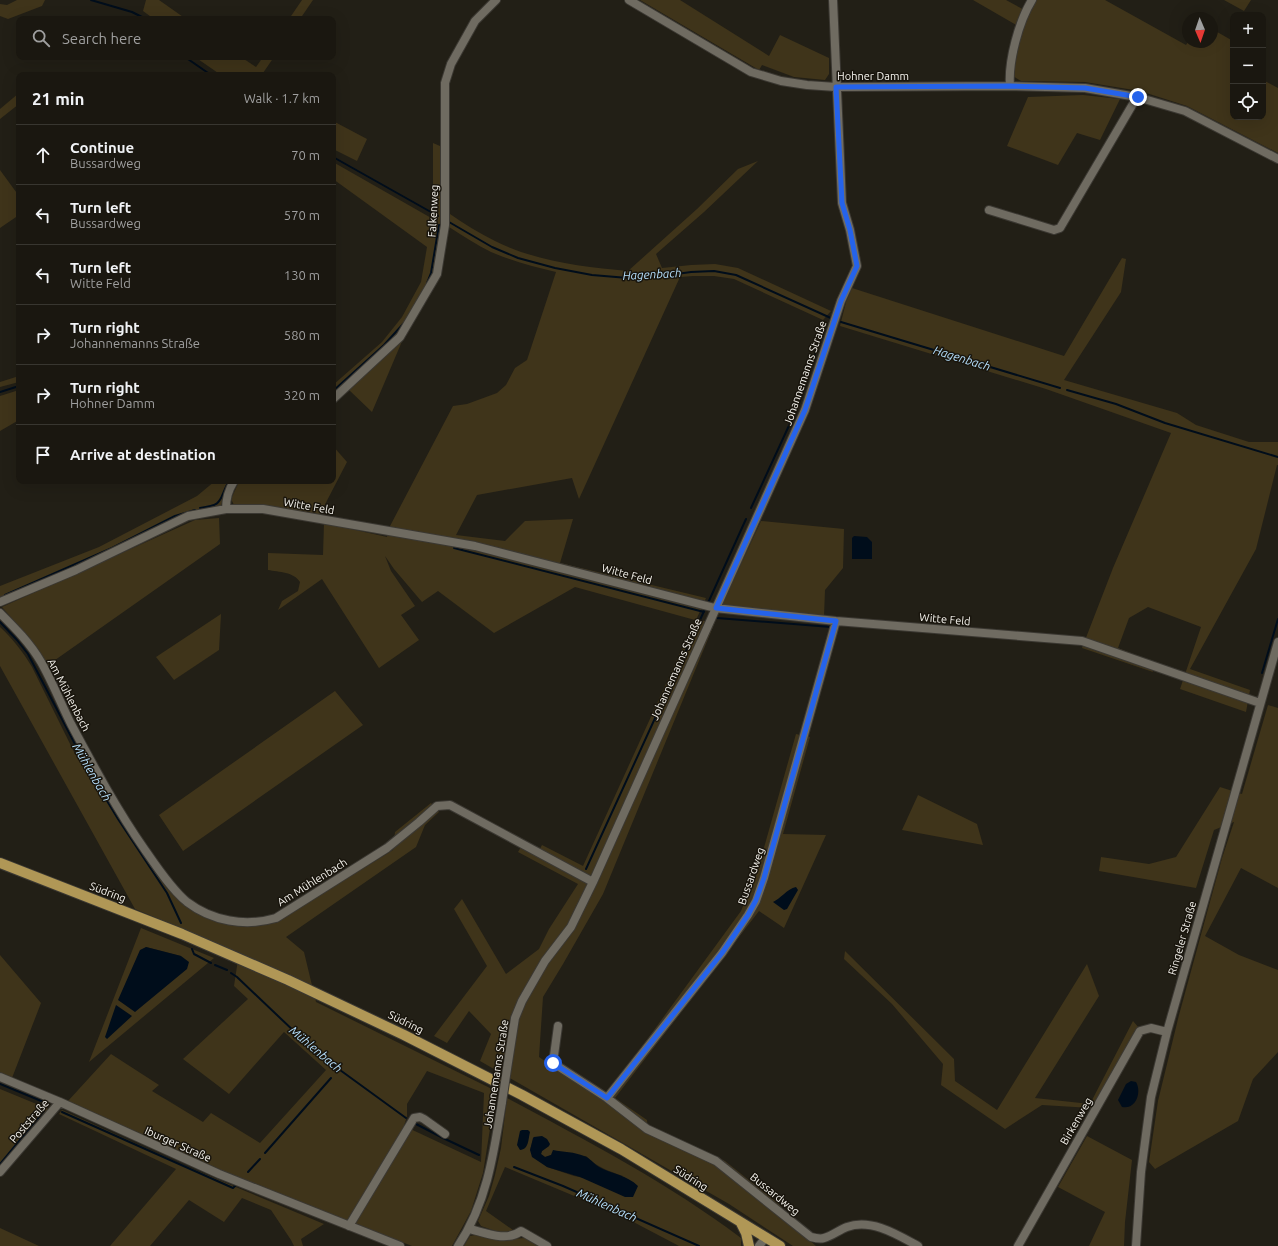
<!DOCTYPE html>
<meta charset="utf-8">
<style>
:root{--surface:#1a1710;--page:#27241e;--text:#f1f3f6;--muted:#9f9f9f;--line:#383630}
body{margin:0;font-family:Ubuntu,sans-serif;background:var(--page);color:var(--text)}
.controls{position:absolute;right:12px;top:12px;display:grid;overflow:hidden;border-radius:8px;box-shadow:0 4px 16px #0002}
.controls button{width:36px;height:36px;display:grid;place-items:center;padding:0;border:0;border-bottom:1px solid var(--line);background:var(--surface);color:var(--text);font:20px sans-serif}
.compass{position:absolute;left:1182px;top:12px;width:36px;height:36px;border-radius:50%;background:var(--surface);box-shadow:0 4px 16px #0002;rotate:178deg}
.stop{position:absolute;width:12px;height:12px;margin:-9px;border:3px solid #2563eb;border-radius:50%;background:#fff}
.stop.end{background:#2563eb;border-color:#fff;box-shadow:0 1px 4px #0008}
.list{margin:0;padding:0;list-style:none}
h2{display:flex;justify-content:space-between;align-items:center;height:52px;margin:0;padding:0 16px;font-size:17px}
h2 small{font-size:13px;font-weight:400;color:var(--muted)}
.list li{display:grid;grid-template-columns:26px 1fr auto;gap:12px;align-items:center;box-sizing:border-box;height:60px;padding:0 16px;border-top:1px solid var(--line)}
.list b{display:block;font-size:15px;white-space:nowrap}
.list p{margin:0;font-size:13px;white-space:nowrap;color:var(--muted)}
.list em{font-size:13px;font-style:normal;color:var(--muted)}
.icon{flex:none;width:22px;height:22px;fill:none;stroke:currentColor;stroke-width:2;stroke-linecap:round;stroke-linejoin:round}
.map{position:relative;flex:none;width:1278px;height:1246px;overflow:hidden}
.search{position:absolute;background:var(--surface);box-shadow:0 4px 16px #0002;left:16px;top:16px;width:320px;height:44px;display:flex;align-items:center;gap:10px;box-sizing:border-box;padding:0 14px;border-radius:8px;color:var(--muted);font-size:15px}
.panel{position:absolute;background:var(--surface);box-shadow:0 4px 16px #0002;left:16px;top:72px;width:320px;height:412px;border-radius:8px}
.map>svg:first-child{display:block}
</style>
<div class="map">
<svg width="1278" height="1246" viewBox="0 0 1278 1246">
<rect width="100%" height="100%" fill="#221f16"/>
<path fill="#3f341a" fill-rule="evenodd" d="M17,0h28l-3,6 -34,13 -8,-3v-12l7,1z
M146,0h13l27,19h-32l-11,-8z
M302,0h11l-13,19h-11z
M640,0h40l89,56 11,-21 49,23v16l-4,6 -31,-3 -32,-12 -3,5z
M973,0h33l22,12 8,-12h69l81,45 2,-3h24v-13l21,12v18l-1,3 1,1v54h30v-37l15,8v65l-91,-47 -47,-15 -55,-9 -64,-1 -8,-5 2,-16 8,-31z
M1224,0h27l-7,11z
M195,57h46l15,10 7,-10h11l-11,16 2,2h-44z
M19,93v11l-19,15v-10z
M1083,95l37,4 -20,41 -23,-7 -19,32 -51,-19 21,-49z
M333,121l34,18 -10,22 -24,-12z
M433,143l7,3 1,78 -8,49 -35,61 -65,60v-9l49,-43 20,-25 19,-35 6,-35 -94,-68v-17l100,57z
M758,161l-54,51 -48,42 6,14 29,-3 24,-1 23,4 93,43 -8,9 -89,-41 -20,-3h-21l-13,1 -101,222 -7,-21 -95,17 -21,40 49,6 20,-20 48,-2 -13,44 146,35 -10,22 19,2 -112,272 -40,70 -20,33 -4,60 70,48 6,-7 -7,-5 133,-182 15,-35 40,-142 14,3 -27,97 43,1 -42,93 -25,-17 -144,187 32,22 1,13 35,9 42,19 55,44 28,34 8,7h-23l-64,-42 -249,-143 11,-27 -22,-23 -22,32 -13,-7 53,-70 -33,-57 8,-10 44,75 33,-25 10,-20 29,-45 -60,-32 3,-5 15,9 6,-11 41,21 112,-246 -120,-33 -81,46 -56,-42 -16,11 -28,-33 -9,-13 6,15 24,35 -14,9 18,25 -40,28 -57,-89 -44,31 4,-9 16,-10 2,-9c-6,-10 -21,-10 -32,-12v-17l55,2 1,-32 63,14 2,-9 64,-122 14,-2 30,-11 9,-8 9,-17 12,-8 29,-88c-22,-5 -44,-11 -65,-20 -14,-7 -28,-16 -42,-25l1,-13c14,10 29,19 45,27 40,20 88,26 133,30l69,-62 41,-40z
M0,170l19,26v19l-19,13z
M1122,258l4,1 -5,33 -57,88 113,33 19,12 53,17h29v23h-1l-21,84 -66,120 60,21 -4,22 -66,-23 21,-62 -53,-20 -19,11 -11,30 32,13 3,11 -71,-24 31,-80 58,-135 -125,-44 -206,-63 6,-24 6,-14 212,68z
M403,339l-31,73 -24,-23z
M19,376v6l-19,5v-5z
M19,390v30l-19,11v-35z
M333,446l14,16 -28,54 -85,-11 -3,-6 7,-15 4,-3h91z
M215,481h17l-11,24 -6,3 -215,89v-11l99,-39 98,-51z
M219,518l1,26 -172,121 -10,-16 -36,-42 193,-87z
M761,521l83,8 -1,39 -18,22 -1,26 -102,-11z
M221,614l-2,36 -45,30 -18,-23z
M0,627c13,12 23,25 32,40l43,87 65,95 19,25 27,31 32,16 68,-5 107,-66 2,-18 36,-29 8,9 -14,13 -9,22 -130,90 18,15 12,50 180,89 -13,82 -12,38 -19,35h-40l-176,-69 -168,-76 43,-47 48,31 -7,6 51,31 8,-9 49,30 66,-73 -42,-38 -55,62 -46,-35 65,-60 -14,-13 5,-33 -104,-44 -135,-243zM427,1071l57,22 -3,69 -77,-36 3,-10v-12z
M335,691l28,34 -180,126 -24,-36z
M1268,705l10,3v180l-37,-20 -36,68 34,19 39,15v82l-25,27 -15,42 -83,48 -6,-7 9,-61 21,-86 43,-157 12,-36 -20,8 -18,58 -97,-17 2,-14 48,7 27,-7 44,-70 22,7z
M918,795l59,29 6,21 -81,-15z
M141,928l73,30 -125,104zM146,947l35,9 -46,55z
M845,951l109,108 1,22 42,29 90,-146 12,32 -64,102 55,6 43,-83 6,7 -48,80 -49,-3 -37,24 -64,-44 2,-21 -51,-60 -48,-45z
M0,955l41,48 -29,75 -12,-5z
M0,1089l51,21 -51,56z
M507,1098c80,43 161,85 234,140v8h-62l-57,-30 -117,-49 -19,44 27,19 -6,5 -26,-9 -3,-5 11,-25 6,-21 6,-27zM534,1137l15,9 -7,5 -1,3 4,3 6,-2 35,1c10,11 23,15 37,20l-39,2 -10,-2 -27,-9 -17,-17z
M62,1110l119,54 143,60 -23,15 2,7h-9l-3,-6 -20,-30 -29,-12 -18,24 -35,-22 -39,46h-40l66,-77 -117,-55z
M1087,1136l45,24 -7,62 -1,24h-35l16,-34 -47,-25z
M0,1228l39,18h-39z
M480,1234l20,6 25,-2 16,8h-77l6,-10z"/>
<path fill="#000d1b" d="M854,536l13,1 5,5v17h-20v-21z
M796,887l2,3 -11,19 -3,1 -11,-8c7,-3 14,-13 23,-15z
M146,947l35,9 8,6 -2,7 -52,43 -17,-12 22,-50z
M116,1005l16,11 -25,23 -2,-2z
M1131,1081l5,1c6,10 0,28 -14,25l-4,-7 8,-16z
M522,1130h6l2,2c-2,8 -1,17 -10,18l-3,-5 3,-14z
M542,1136l5,3 3,5 -1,2 -7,5 -1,3 4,3 6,-2 2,-5c10,2 22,2 31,6 5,1 10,8 15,11 13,7 28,8 39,19l-5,11h-8l-45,-20 -33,-10 -15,-10 -2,-7 3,-12 1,-1z"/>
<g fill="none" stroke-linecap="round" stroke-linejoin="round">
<path stroke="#000d1b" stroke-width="2" d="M91,0l41,12 14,7
M185,57l26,18
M333,157l105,59
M449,222l43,25 26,11 37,10 37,7 36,3 34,-2 29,-4 23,-1 22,4 97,44
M427,283l4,-10 8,-48
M841,322l219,66
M1067,390l49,14 49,19 113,34
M333,391l51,-46 20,-22
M0,392l19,-6
M200,508c25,-3 18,-8 29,-27
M751,508l47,-102 25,-76
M454,548l250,64
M5,595l107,-47 63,-32 20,-6
M708,603l38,-84
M717,618l114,9
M0,622l17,18 11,14 61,117 29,48 49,74 14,30
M1262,673l16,-54
M586,869l119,-260
M192,949l2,5 17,9
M215,965l12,5
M231,973l6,4 81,77 88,64
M0,1084l46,19
M62,1112l171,76 2,-2
M416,1124l27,14 36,17
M265,1153l66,-75
M0,1164l44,-53
M514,1167l49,19 136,60
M248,1172l12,-13"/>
<g stroke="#3b3832" stroke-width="10">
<path id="minor" d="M629,0l122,72 30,9 26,4 29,2 174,-1 75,2 52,9 48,14 93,48
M1010,86c-2,-25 9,-65 22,-86
M989,210l65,20 6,-2 77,-131
M333,399l67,-62 37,-63 8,-49v-142l6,-19 24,-43 21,-21
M226,509c0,-11 2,-18 8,-28
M0,602l76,-32 112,-54 38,-7h37l212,37 240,62 121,13 246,20 178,62
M0,613c15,15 30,30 41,49 11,19 20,42 30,62 23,43 46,86 74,126 11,16 27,40 42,52 25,19 58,25 89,16l111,-70 32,-26 18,-16 13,-1 143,77
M836,621l-72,257 -8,23 -8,14 -26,38 -115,145 40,31 69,32 95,76c4,1 9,2 13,1 8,-2 15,-8 23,-11 24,-9 51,8 71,19
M558,1026l-5,37 54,35
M507,1069l8,-51 7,-17 23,-40 26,-34 22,-45 212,-472 36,-109 16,-35 -7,-36 -8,-27 -9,-203
M0,1077l60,25 159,72 181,72
M0,1172l60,-70
M349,1226l65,-108 6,-1 4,2 21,15
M470,1229c16,4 37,13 51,2l26,15
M458,1246c29,-43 36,-94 44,-144
M759,1246l7,-9
M1018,1246l122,-215 11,-3 16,4
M1136,1246l5,-74 10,-75 16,-65 111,-390"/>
</g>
<g stroke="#3b3832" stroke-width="12">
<path id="major" d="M0,863l182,71 106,46 116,55 118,60 99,54 159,97
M741,1223l5,10 3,13"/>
</g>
<use href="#minor" stroke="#6f6b61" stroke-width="8"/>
<use href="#major" stroke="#b09756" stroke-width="10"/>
<g stroke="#3b3832" stroke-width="10" stroke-linecap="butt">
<path id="minor-bridge" d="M502,1102l5,-33"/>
</g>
<use href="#minor-bridge" stroke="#6f6b61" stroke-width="8"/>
</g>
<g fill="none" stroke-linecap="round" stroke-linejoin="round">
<path stroke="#2563eb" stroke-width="5" d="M553,1063l54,35 115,-145 26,-38 8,-15 8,-22 72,-257 -120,-13 89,-198 36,-109 16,-35 -7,-36 -8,-27 -6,-116 174,-1 75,2 53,9"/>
</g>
<g text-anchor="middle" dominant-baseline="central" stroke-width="3" stroke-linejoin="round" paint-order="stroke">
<g font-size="11" fill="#f7f5ef" stroke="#19150d">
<text x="873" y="76">Hohner Damm</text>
<text transform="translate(433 211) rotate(-87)">Falkenweg</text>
<text transform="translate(805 373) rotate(-71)">Johannemanns Straße</text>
<text transform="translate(309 506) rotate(10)">Witte Feld</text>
<text transform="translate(627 574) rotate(15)">Witte Feld</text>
<text transform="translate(945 619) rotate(5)">Witte Feld</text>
<text transform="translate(676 669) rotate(-66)">Johannemanns Straße</text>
<text transform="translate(69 695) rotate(63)">Am Mühlenbach</text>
<text transform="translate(751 876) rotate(-71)">Bussardweg</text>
<text transform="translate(312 882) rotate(-32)">Am Mühlenbach</text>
<text transform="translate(108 892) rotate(21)">Südring</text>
<text transform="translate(1182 938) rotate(-74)">Ringeler Straße</text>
<text transform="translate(406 1022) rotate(26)">Südring</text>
<text transform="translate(496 1074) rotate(-81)">Johannemanns Straße</text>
<text transform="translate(29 1121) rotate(-49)">Poststraße</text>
<text transform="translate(1076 1121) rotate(-60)">Birkenweg</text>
<text transform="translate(178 1144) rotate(24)">Iburger Straße</text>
<text transform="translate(691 1178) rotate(32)">Südring</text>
<text transform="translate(775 1194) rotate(39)">Bussardweg</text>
</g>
<g font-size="12" font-style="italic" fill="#b5dffc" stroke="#19150d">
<text transform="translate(652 274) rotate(-3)">Hagenbach</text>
<text transform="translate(962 358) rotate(17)">Hagenbach</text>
<text transform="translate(92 772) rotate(60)">Mühlenbach</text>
<text transform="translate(316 1049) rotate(40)">Mühlenbach</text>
<text transform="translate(607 1205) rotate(24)">Mühlenbach</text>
</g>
</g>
</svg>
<div class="controls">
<button>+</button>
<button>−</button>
<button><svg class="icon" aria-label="locate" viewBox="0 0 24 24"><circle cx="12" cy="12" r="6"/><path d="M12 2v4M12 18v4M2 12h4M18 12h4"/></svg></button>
</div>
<svg class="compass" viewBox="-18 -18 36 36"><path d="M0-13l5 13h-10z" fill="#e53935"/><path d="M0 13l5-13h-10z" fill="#9f9f9f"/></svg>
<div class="stop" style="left:553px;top:1063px"></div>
<div class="stop end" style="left:1138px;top:97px"></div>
<div class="search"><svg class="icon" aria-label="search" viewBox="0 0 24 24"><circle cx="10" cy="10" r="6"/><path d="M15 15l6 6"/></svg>Search here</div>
<section class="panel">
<h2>21 min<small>Walk · 1.7 km</small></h2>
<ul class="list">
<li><svg class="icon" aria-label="ahead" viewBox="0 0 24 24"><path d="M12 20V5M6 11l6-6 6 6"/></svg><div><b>Continue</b><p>Bussardweg</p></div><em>70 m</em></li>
<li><svg class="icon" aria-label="left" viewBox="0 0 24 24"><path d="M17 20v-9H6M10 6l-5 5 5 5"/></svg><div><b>Turn left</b><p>Bussardweg</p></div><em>570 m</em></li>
<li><svg class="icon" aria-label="left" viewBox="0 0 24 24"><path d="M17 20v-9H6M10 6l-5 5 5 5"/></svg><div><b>Turn left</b><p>Witte Feld</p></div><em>130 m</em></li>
<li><svg class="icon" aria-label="right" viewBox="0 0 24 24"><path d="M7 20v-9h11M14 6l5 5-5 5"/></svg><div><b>Turn right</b><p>Johannemanns Straße</p></div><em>580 m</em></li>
<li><svg class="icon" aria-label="right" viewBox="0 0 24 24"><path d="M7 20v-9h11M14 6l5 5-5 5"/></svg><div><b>Turn right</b><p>Hohner Damm</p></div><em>320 m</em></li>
<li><svg class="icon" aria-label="arrive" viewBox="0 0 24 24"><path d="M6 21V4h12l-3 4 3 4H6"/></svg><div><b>Arrive at destination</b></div></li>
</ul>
</section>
</div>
